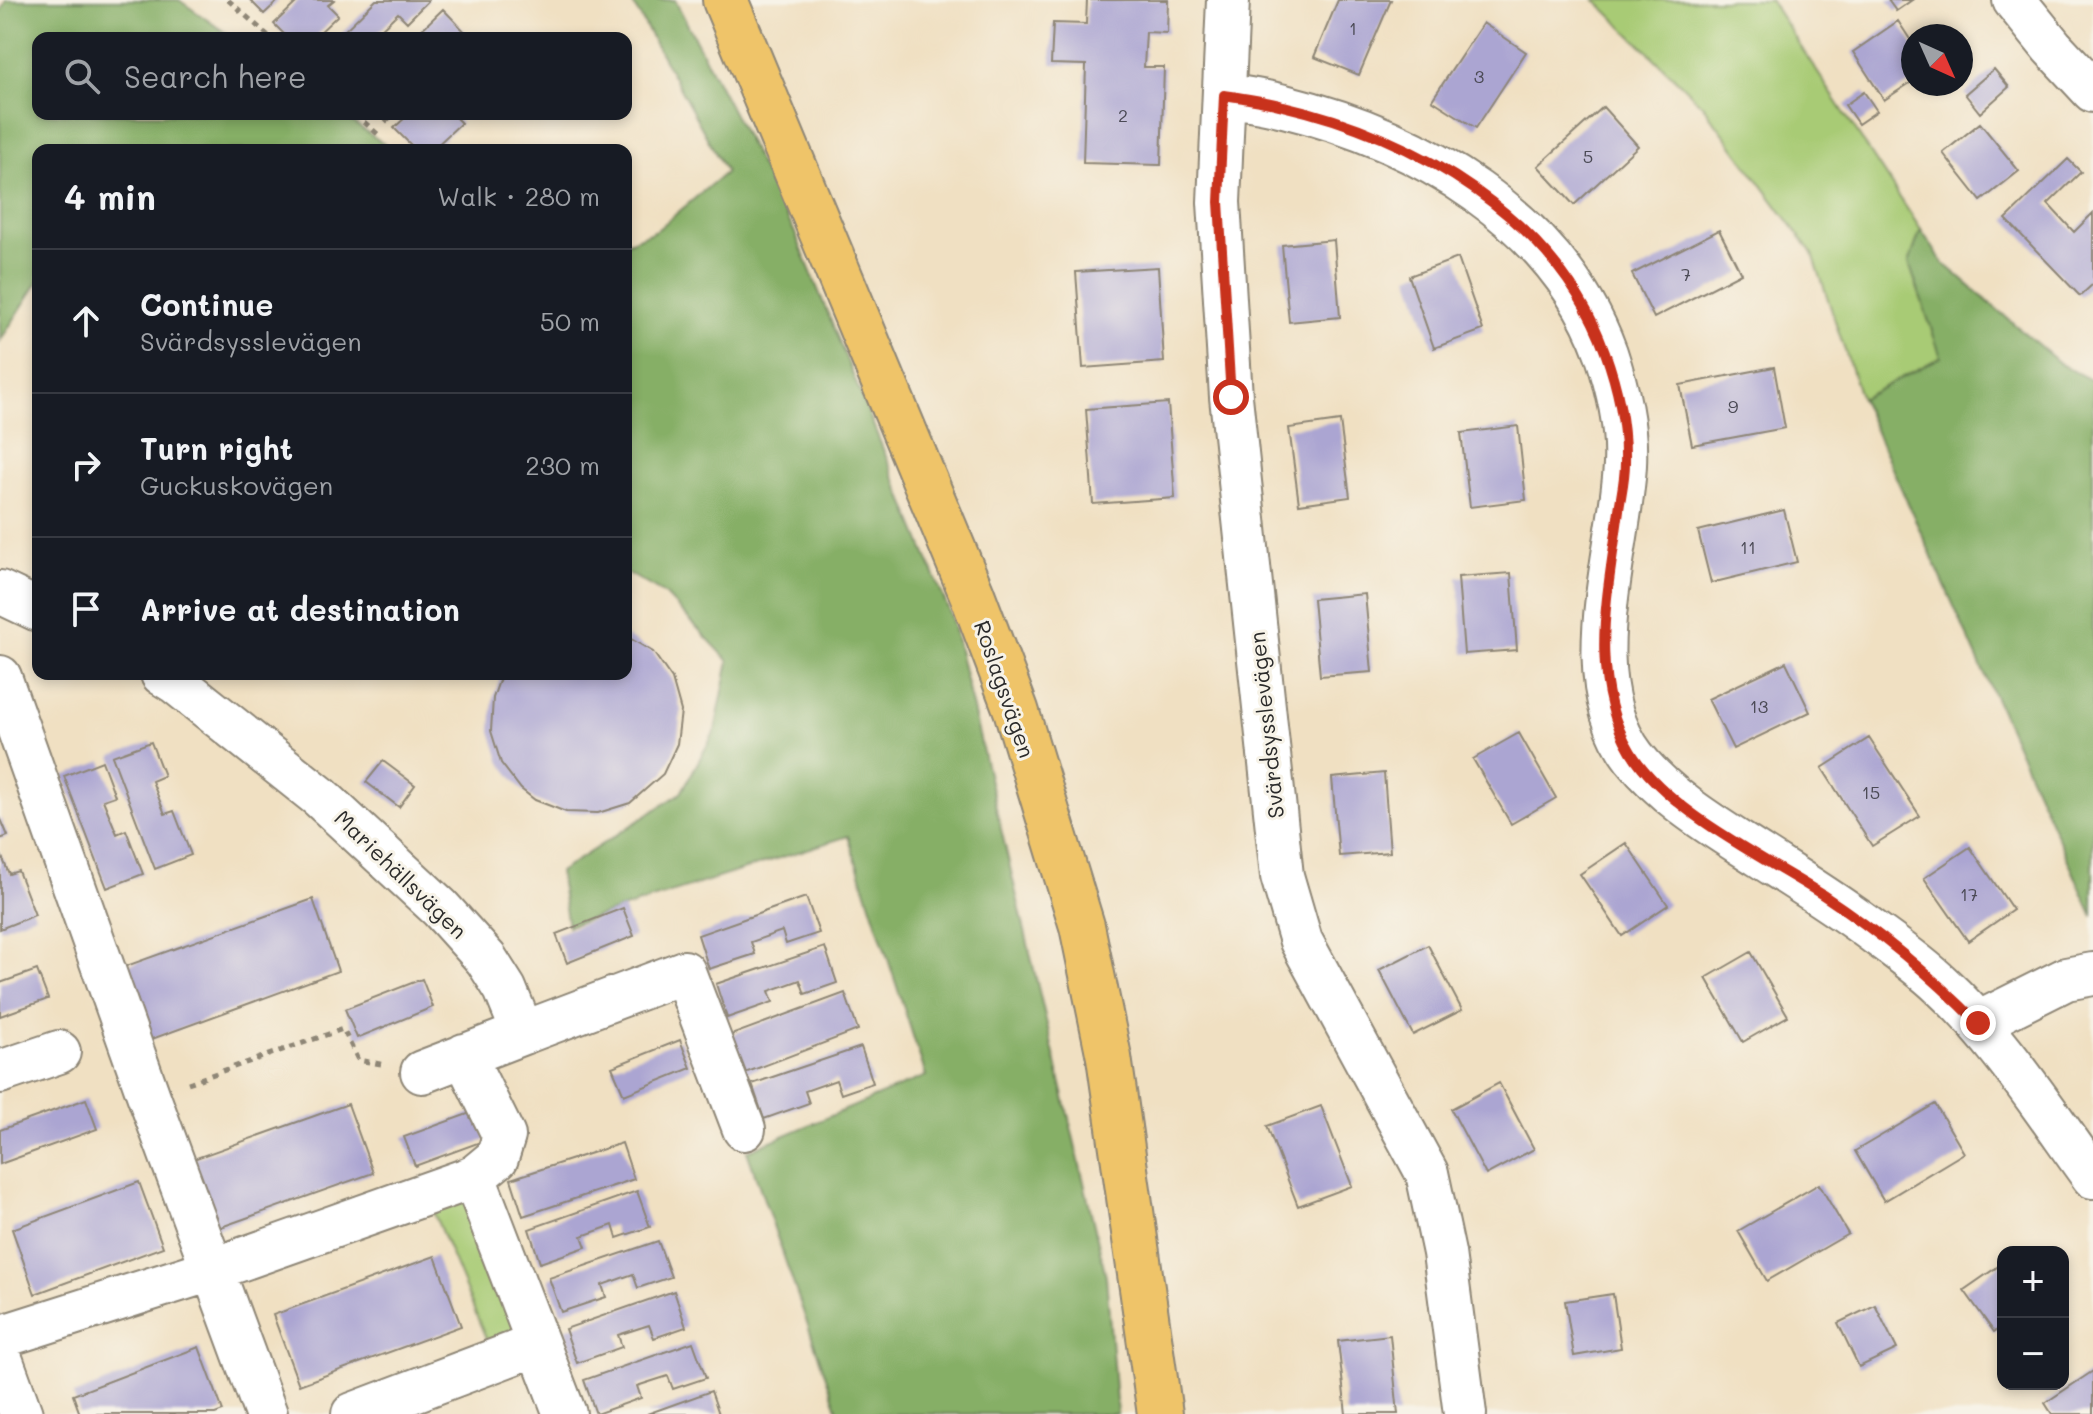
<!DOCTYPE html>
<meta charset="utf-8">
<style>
:root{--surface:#171b24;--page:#20242c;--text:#f1f3f6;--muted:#9ea1a6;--line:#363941}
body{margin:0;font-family:Mali,sans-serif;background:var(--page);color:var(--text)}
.controls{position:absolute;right:24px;bottom:24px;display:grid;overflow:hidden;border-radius:16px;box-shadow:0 4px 12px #0003}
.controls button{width:72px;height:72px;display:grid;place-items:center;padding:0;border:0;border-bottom:2px solid var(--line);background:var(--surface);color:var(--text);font:40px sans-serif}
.compass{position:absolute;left:1901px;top:24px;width:72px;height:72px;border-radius:50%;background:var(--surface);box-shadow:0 4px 12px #0003;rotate:135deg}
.stop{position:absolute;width:24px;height:24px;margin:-18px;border:6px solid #c8321e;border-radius:50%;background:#fff}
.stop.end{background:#c8321e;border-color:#fff;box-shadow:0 2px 8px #0008}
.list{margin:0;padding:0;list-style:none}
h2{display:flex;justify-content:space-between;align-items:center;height:104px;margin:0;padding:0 32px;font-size:34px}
h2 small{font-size:26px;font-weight:400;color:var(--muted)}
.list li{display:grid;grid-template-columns:52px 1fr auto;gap:24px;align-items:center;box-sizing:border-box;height:144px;padding:0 32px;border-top:2px solid var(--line)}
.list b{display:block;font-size:30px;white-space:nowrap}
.list p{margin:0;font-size:26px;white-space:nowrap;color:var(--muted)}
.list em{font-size:26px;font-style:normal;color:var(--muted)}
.icon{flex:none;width:44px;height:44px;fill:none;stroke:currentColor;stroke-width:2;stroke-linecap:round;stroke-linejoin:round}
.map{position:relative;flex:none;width:2093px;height:1414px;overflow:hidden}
.search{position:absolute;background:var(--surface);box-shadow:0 4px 12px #0003;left:32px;top:32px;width:600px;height:88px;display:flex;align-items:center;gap:20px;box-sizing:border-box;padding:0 28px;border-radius:16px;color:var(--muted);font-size:30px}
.panel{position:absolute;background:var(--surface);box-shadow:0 4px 12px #0003;left:32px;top:144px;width:600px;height:536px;border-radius:16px}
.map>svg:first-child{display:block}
</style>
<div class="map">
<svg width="2093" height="1414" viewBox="0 0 2093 1414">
<rect width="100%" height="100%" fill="#f7f3e8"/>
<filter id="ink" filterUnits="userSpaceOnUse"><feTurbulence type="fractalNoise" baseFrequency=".0125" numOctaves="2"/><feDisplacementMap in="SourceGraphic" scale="16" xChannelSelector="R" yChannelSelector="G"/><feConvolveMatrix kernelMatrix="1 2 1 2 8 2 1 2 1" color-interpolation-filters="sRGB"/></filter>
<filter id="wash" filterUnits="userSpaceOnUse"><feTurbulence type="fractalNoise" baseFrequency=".006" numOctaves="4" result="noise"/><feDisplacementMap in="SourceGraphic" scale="32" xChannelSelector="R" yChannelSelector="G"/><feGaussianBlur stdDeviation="1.8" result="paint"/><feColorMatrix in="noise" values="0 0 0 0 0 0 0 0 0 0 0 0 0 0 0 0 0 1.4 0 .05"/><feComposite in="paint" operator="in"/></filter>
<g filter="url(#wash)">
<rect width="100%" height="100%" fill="#f0e0c2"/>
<path fill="#a8cb75" stroke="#6a7b50" stroke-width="2" d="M1595,0h175l151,230 -12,33 32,94 -80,42 -48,-145 -110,-148z
M461,1194l57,130 -16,15 -14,4 -58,-139z"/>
<path fill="#86af66" stroke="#586d48" stroke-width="2" d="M6,0h173l54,38h-195v76h303l52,36h-355v132l-38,59v-328z
M631,0h44l120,233 156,383 155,660 11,138h-278l-92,-263 179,-75 -78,-240 -280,90 -9,-54 122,-79 34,-62 14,-70 -63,-66 -40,-23v-329l31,-13 69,-58z
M1921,230l23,34 118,101 31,16v535l-232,-517 80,-42 -32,-94z"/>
<g id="blocks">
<path fill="#aba5d2" d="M250,0h29l-15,14z
M299,0h35l-6,5 10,10 -24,23h-26l-14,-14z
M376,0h53l-22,22 -9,-9 -23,22 3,3h-41z
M1087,0h81l-1,33 -21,-1 -2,35h20l-3,98 -78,-2 3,-98 -35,-1 2,-41 33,1z
M1338,0h53l-32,75 -45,-18z
M1888,0h24l-16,11z
M443,9l28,29h-58z
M1898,21l15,23v37l-29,19 -31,-48z
M1483,23l43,29 -50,76 -44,-28z
M1994,69l15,18 -29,26 -15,-19z
M1864,92l13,19 -19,13 -13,-19z
M1603,107l35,39 -64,59 -36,-39z
M379,114h16l-8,8z
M409,114h43l9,9 -29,27h-16l-22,-22z
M1980,123l39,48 -38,30 -38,-48z
M2068,159l13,13 -33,32 26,28 19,-19v71l-13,12 -74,-77z
M1719,230l22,43 -87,45 -22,-44z
M1334,240l6,77 -51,5 -7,-77z
M1458,258l25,72 -49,18 -25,-72z
M1158,267l6,95 -81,6 -7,-96z
M1774,367l11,61 -93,17 -12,-60z
M1168,403l7,95 -82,6 -7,-95z
M1340,421l10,76 -51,7 -10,-76z
M1518,426l8,74 -56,7 -9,-74z
M1784,510l13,52 -86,21 -13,-52z
M1511,573l6,77 -53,4 -6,-77z
M1365,594l7,78 -52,4 -7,-77z
M626,636l27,16 19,27 9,32 -4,33 -14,30 -33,29 -32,10 -32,-1 -31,-12 -14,-11 -20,-26 -10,-32 2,-33 7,-20 3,-4h123z
M1786,662l24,50 -77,37 -25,-50z
M1519,733l37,65 -45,26 -38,-65z
M1869,738l51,78 -48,30 -50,-78z
M151,742l13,34 -12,5 13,33 9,-3 17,44 -36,14 -43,-113z
M102,761l13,35 -12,4 14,34 9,-4 17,44 -36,14 -43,-112z
M383,761l32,24 -16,22 -33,-25z
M1384,773l6,79 -51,4 -7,-78z
M0,817l8,19 -8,3z
M1626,843l42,62 -46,31 -42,-62z
M1970,847l43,63 -45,31 -44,-63z
M0,852l9,22 9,-3 17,44 -35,14z
M806,897l13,36 -33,11 -4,-13 -31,11 4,12 -46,15 -11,-34z
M313,899l25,72 -197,72 -26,-73z
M623,908l11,28 -67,27 -11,-29z
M1428,945l34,65 -49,25 -34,-65z
M825,947l12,36 -32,11 -5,-14 -31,11 4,11 -46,16 -11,-34z
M1751,952l37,64 -45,26 -37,-64z
M37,970l11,29 -48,17v-33z
M422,979l11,28 -76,31 -12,-29z
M845,993l13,37 -113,43 -14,-38z
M680,1040l11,28 -67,27 -12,-28z
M861,1047l12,36 -32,11 -5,-14 -31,11 4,12 -45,16 -12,-35z
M1499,1083l35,66 -48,26 -35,-66z
M86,1099l11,30 -97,35v-34z
M348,1104l25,69 -163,58 -25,-69z
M1935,1104l29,49 -80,48 -29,-50z
M1321,1106l31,80 -54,20 -31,-80z
M476,1111l10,29 -71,26 -11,-29z
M622,1143l12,36 -111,37 -12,-37z
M139,1182l24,65 -128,47 -23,-65z
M1819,1184l29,50 -81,47 -29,-50z
M637,1191l13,36 -33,11 -4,-13 -31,11 4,11 -46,16 -11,-34z
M658,1241l13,36 -33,11 -5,-14 -31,11 4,12 -45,15 -12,-34z
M435,1256l26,70 -162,59 -26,-70z
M2003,1263v63l-9,6 -30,-42z
M674,1291l12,36 -32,11 -5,-13 -31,10 4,12 -45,16 -12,-34z
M1613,1294l8,54 -47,8 -9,-55z
M1875,1305l22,44 -38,18 -21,-44z
M1390,1335l8,79h-52l-8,-73z
M693,1342l13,36 -33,11 -5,-13 -31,10 4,12 -45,16 -12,-34z
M199,1347l24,64 -8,3h-135l-7,-19z
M2093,1371v43h-41l-7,-11z
M711,1391l8,23h-72z"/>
</g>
</g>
<g filter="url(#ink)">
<use href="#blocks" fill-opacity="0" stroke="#8e8676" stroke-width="2"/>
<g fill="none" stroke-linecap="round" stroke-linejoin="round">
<g stroke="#8e8676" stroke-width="46">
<path id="minor" d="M1228,0l-9,202 12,195 51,479 19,65 126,232 17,80 21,161
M2014,0l38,47 41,44
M1224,95c20,3 41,6 60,11 134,33 273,112 322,247 12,36 21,74 19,112 -5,89 -51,214 9,292 34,43 81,70 126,99 39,25 78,49 115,77 22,16 46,33 66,52 56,51 107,130 152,192
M0,592l38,18
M162,674l13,8 145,115 120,111 46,51 19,30 18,44 -101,39
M0,677l149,420 117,317
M1978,1023l88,-44 27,-5
M523,1033l161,-61 60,157
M0,1072l59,-20
M474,1177l91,237
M0,1337l214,-68 260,-92 23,-19 7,-22 -40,-81
M0,1356l21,58
M353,1414l185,-70"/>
</g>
<g stroke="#8e8676" stroke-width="48">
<path id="major" d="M725,0l247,594 44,116 66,216 27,131 51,357"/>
</g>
<path stroke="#8e8676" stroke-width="5" stroke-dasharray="6 6" stroke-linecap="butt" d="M228,0l43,38
M355,114l26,23
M38,515l-2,6 2,5
M188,1083l155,-54 15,31 28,5"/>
<use href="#minor" stroke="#fff" stroke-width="42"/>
<use href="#major" stroke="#efc469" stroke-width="44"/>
</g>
</g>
<g fill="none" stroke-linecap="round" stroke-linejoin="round" filter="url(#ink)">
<path stroke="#c8321e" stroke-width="10" d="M1231,397l-12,-195 5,-107c20,3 40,6 59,11 132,30 275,113 322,246 13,36 21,73 20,111 0,16 -4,32 -6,47 -10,80 -33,168 12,242 36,59 134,106 192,143 56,37 108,80 155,128"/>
</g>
<g text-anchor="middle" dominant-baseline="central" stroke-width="6" stroke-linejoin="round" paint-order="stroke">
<g font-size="18" fill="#4b4a55">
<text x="1353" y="28">1</text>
<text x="1479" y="76">3</text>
<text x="1123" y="115">2</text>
<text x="1588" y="156">5</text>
<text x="1686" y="274">7</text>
<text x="1733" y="406">9</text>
<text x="1748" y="547">11</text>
<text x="1759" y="706">13</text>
<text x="1871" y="792">15</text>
<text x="1969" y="894">17</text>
</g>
<g font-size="22" fill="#2b2b2b" stroke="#f7f3e8">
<text transform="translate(1005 689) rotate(71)">Roslagsvägen</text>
<text transform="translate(1266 725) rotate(-96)">Svärdsysslevägen</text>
<text transform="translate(401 874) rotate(44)">Mariehällsvägen</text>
</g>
</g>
</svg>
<div class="controls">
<button>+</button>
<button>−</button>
</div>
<svg class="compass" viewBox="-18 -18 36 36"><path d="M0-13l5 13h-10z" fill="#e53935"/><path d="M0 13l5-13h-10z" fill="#9ea1a6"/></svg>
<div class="stop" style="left:1231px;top:397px"></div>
<div class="stop end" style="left:1978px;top:1023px"></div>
<div class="search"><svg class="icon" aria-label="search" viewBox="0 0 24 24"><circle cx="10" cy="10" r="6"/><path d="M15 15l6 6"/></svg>Search here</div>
<section class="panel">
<h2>4 min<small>Walk · 280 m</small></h2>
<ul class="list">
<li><svg class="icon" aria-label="ahead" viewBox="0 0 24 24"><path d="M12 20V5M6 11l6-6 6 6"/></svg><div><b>Continue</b><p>Svärdsysslevägen</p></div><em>50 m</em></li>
<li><svg class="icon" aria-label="right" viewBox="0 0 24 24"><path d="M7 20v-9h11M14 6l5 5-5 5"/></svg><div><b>Turn right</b><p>Guckuskovägen</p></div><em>230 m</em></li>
<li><svg class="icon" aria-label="arrive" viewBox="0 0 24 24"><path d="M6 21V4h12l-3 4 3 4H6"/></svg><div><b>Arrive at destination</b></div></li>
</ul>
</section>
</div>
